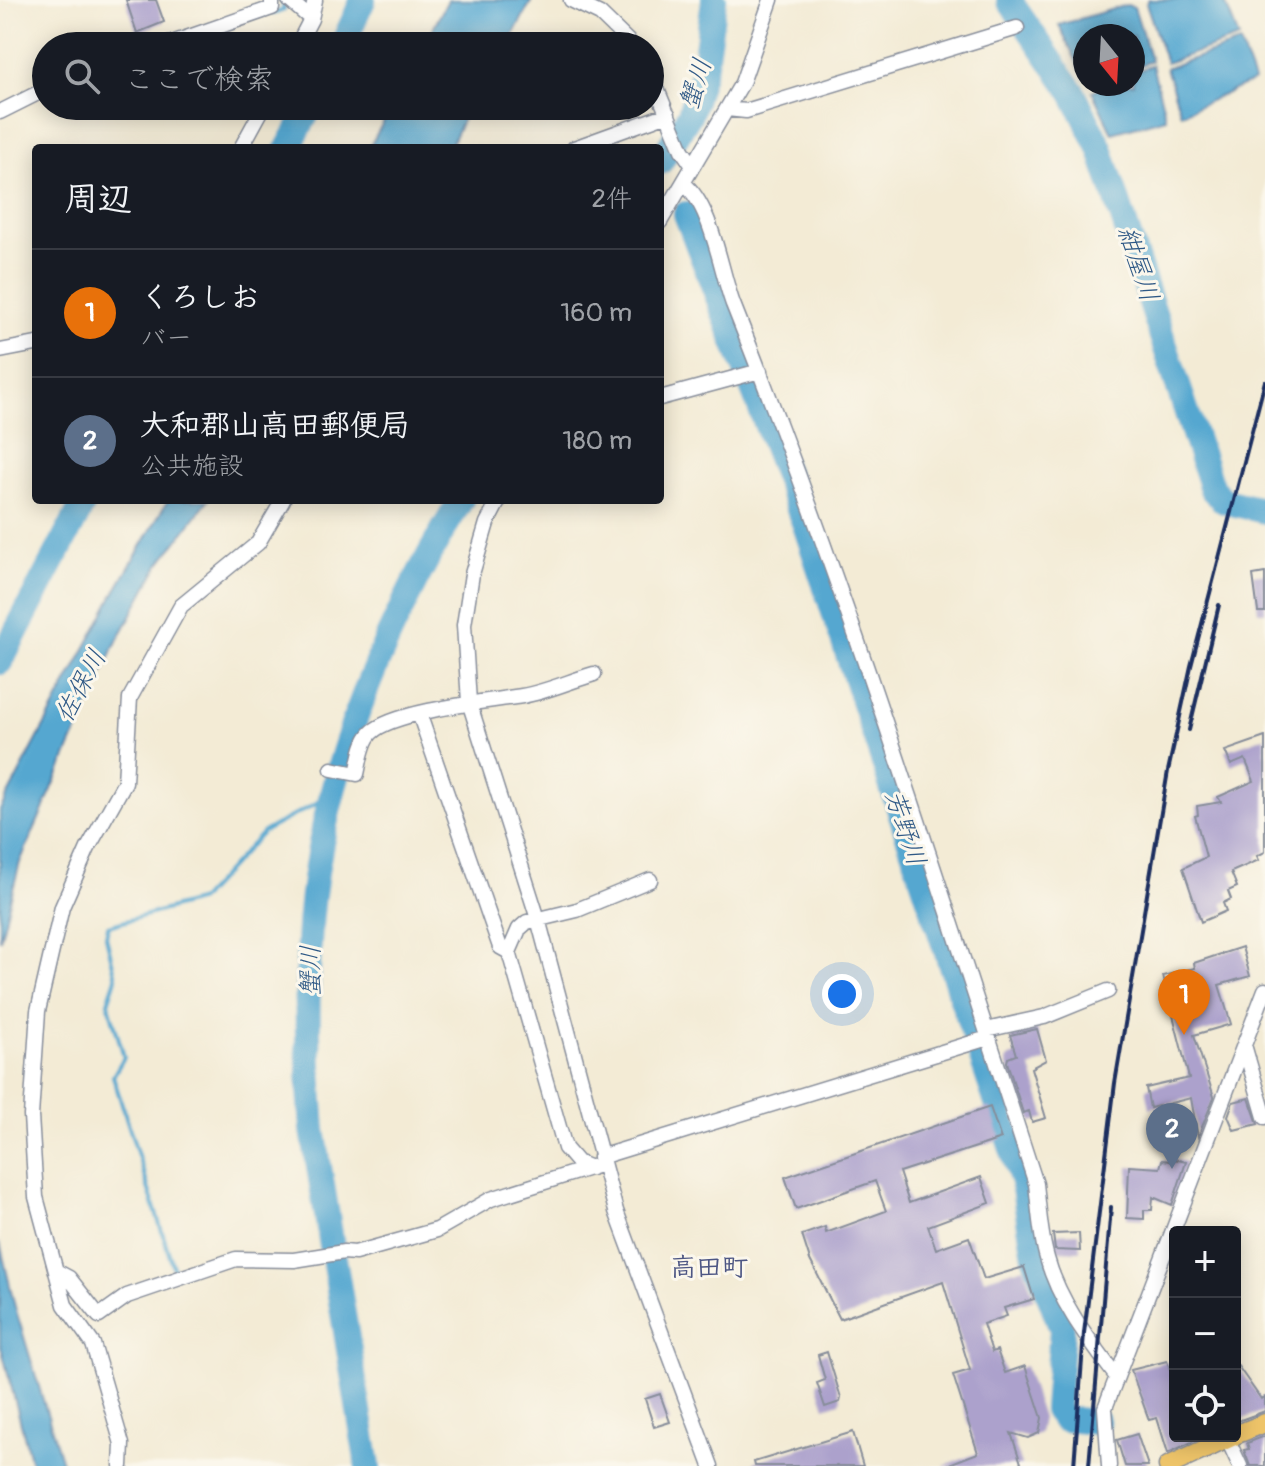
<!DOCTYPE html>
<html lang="ja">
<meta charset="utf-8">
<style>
:root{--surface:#171b24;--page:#242831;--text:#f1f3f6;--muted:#9ea1a6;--line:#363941;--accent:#1f6fb2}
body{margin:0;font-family:Pangolin,"Klee One",sans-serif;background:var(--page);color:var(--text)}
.controls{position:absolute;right:24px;bottom:24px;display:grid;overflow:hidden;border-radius:8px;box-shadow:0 4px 20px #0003}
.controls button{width:72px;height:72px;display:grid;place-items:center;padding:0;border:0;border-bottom:2px solid var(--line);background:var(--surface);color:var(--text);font:40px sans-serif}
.compass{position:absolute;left:1073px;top:24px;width:72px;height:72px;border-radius:50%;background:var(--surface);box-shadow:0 4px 20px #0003;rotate:162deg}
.you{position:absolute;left:842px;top:994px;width:28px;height:28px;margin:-20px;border:6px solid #fff;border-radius:50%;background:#1a73e8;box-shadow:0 0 0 12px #1a73e833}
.badge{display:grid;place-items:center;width:52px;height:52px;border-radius:50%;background:var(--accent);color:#fff;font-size:26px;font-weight:700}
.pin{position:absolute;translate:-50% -66px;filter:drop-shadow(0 2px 4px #0008)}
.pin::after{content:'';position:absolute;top:42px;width:28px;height:24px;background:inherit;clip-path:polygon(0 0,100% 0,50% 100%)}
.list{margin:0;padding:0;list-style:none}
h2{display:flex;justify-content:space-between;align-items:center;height:104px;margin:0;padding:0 32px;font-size:34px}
h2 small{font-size:26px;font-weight:400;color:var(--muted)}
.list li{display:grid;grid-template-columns:52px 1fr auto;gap:24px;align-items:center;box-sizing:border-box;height:128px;padding:0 32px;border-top:2px solid var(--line)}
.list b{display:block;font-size:30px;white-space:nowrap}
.list p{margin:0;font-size:26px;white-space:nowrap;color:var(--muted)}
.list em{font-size:26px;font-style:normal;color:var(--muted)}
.icon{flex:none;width:44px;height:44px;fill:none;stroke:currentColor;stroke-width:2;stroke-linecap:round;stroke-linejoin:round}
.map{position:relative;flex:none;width:1265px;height:1466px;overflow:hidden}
.search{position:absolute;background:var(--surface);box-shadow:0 4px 20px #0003;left:32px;top:32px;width:632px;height:88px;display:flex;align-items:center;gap:20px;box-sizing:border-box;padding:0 28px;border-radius:44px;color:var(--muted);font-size:30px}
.panel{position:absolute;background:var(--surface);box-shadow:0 4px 20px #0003;left:32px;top:144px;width:632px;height:360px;border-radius:8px}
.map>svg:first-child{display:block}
</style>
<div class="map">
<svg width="1265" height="1466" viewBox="0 0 1265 1466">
<rect width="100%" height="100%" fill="#fbf7ec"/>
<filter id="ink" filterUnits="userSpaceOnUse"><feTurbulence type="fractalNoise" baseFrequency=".0125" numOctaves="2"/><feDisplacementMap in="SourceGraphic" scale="16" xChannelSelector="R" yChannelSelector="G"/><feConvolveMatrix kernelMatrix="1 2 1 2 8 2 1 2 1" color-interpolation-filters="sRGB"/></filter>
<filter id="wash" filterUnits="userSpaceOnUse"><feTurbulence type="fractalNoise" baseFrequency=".006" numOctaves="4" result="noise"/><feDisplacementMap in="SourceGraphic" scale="32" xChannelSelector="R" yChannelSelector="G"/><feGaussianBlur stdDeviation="1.8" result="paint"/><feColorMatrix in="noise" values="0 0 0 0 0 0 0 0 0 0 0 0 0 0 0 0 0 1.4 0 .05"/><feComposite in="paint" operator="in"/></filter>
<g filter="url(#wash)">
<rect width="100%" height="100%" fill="#f3ebd5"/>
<path fill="#55a7d0" stroke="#386b97" stroke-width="2" d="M448,0h84l-25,46h-83z
M1149,0h75l15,38 -73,25 -20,-60z
M1127,5l7,2 17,54 -18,7v-32h-48v43l-26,-54z
M1240,43l14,38 -73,33 -15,-46z
M1152,65l14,53 -54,15 -20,-42 17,-7h24v-11z
M392,106h77l-20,42h-80z
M168,500h40l-50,66 -43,79 -95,217 -20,78v-130l116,-220z
M0,1243l15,64 48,159h-31l-32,-123z"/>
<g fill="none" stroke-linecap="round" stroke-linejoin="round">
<path stroke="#55a7d0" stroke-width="4" d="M273,14l11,-4 -2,-10
M175,1273l-62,-197 11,-19 -16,-55 8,-24 -10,-42 2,-10 92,-26 63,-68 52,-28 22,-20"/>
<path stroke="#55a7d0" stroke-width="26" d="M1009,0l63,91 28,57 112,341 12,12 41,10
M342,46l21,-46
M288,148l23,-42
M660,162l30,-48 15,-51 9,-63
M686,214l119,311 218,657 12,75 27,72 -6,81 7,9 34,3
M0,662l85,-162
M368,1466l-55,-336c-5,-62 -7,-125 -4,-187 7,-156 72,-312 152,-443"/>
</g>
<g id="blocks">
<path fill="#aca1cc" d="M126,0h30l8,22 -27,11z
M1265,573v39h-7l-5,-37z
M1265,737v115l-8,4 2,4 -28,12 6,15 -9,4 3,8 -8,4 3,8 -25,11 -18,-54 23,-11 -11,-41 3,-1 -1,-9 24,-4 -3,-5 36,-16 -9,-22 -14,6 -6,-14z
M1242,947l8,29 -31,9 12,39 -37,11 20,62 -16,40 -7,-39 -41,10 -4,-20 43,-10 -26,-102 32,-8 -1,-5z
M1037,1029l9,31 -15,8 15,50 -14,4 -3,-11 -6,2 -16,-51 1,-4 8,-3 -6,-20z
M1249,1098l9,26 -24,6 -6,-14 5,-14z
M990,1107l11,32 -102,33 10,31 72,-26 9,26 -62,23 8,23 33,-12 15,42 40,-12 10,32 -30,9 3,8 -24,8 9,28 5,-2 8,23 20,-7 17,52 -3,15 -11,5 -17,-5 11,33h-78l34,-13 -25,-78 17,-5 -27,-88 -103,37 -30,-59 -8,-25 23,-8 1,6 60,-22 -11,-30 -79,28 -11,-32z
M1170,1158l16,4 -14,43 -19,-8 -1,13h-8v9l-17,-1 2,-52 31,2 2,-8 8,1z
M1079,1233l1,18 -25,-1 -2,-16z
M827,1352l14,46 -1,4 -15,5 -8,-24 8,-3 -7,-25z
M1167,1361l8,22v53h30l-37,17 -11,-35 -8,2 -18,-50z
M1235,1362l26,37 4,-2v14l-30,11z
M660,1394l10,28 -16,5 -9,-28z
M853,1432l10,34h-108l-1,-4z
M1137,1434l11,32h-23l-8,-26z
M1265,1436v30h-15l-6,-16 5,-1 -2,-6z"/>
</g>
</g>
<g filter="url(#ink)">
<use href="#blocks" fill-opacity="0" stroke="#878d9a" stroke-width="2"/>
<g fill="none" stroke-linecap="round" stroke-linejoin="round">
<g stroke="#878d9a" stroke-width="17">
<path id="minor" d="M289,0l22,19
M571,0l29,14 33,32
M163,46l109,-38v-8
M297,46l14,-27 4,-19
M650,72l32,78 11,16
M727,109l19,2 271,-83
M0,112l46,-23
M241,148l23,-42
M574,148l94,-34
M683,183c29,22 37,86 50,121 115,288 207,585 303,880 3,24 4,51 11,74 12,44 42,82 69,118
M660,222l82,-139 29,-83
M0,351l36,-7
M660,398l100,-27
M499,500l-12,23 -15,51 -8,51 5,77 69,217 78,292 95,255
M420,716l80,231 9,5
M332,769l25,5c3,-13 5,-32 14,-41 22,-22 119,-32 151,-37 24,-4 48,-15 72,-22
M986,1030l58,-13 64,-26
M1244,1045l21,72
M600,1157l388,-119
M591,1168l-14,-6 -12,-14 -56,-196 10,-23 8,-7 50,-12 73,-30
M56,1271l13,7 30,38 28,-20 109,-37 58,1 50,-8 11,1 82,-23 54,-31 111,-35
M1228,1440l12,26
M121,1466l1,-22 -29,-100 -28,-39 -29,-108 -5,-81 7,-105 24,-104 26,-59 37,-66 5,-84 51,-92 77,-63 25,-43
M1109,1466l-4,-58 160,-418"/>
</g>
<g stroke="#878d9a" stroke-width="21">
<path id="major" d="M1235,1435l30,-12
M1168,1466l66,-30"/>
</g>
<use href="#minor" stroke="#fff" stroke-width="14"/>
<use href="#major" stroke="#eec469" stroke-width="18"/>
<path stroke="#1b2f5e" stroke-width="4" d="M1189,730l30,-125
M1074,1466l10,-133 31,-250 53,-312 23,-105 74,-285
M1089,1466l22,-259"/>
</g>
</g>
<g text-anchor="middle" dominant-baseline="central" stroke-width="6" stroke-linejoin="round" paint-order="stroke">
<g font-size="26" font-style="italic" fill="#2f5986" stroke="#fbf7ec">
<text transform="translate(696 84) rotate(-73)">蟹川</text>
<text transform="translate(1138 264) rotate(72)">紺屋川</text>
<text transform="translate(81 686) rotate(-62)">佐保川</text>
<text transform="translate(905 828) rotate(72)">芳野川</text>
<text transform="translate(311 971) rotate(-90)">蟹川</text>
</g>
<g font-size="26" font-weight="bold" fill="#4e5784" stroke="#fbf7ec">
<text x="709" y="1268">高田町</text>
</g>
</g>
</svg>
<div class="controls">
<button>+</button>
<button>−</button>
<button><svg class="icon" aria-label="locate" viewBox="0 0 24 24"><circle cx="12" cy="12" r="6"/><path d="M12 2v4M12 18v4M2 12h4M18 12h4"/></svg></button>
</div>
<svg class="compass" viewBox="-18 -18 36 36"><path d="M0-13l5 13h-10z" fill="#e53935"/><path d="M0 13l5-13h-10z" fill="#9ea1a6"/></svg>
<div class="you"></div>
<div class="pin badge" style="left:1184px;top:1035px;background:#e8710a">1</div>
<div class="pin badge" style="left:1172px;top:1169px;background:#5c6f8a">2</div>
<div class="search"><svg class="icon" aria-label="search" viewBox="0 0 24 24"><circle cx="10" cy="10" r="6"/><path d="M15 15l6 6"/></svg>ここで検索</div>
<section class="panel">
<h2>周辺<small>2件</small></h2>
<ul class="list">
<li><span class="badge" style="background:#e8710a">1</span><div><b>くろしお</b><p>バー</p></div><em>160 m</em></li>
<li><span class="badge" style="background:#5c6f8a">2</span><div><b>大和郡山高田郵便局</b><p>公共施設</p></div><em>180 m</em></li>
</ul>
</section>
</div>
